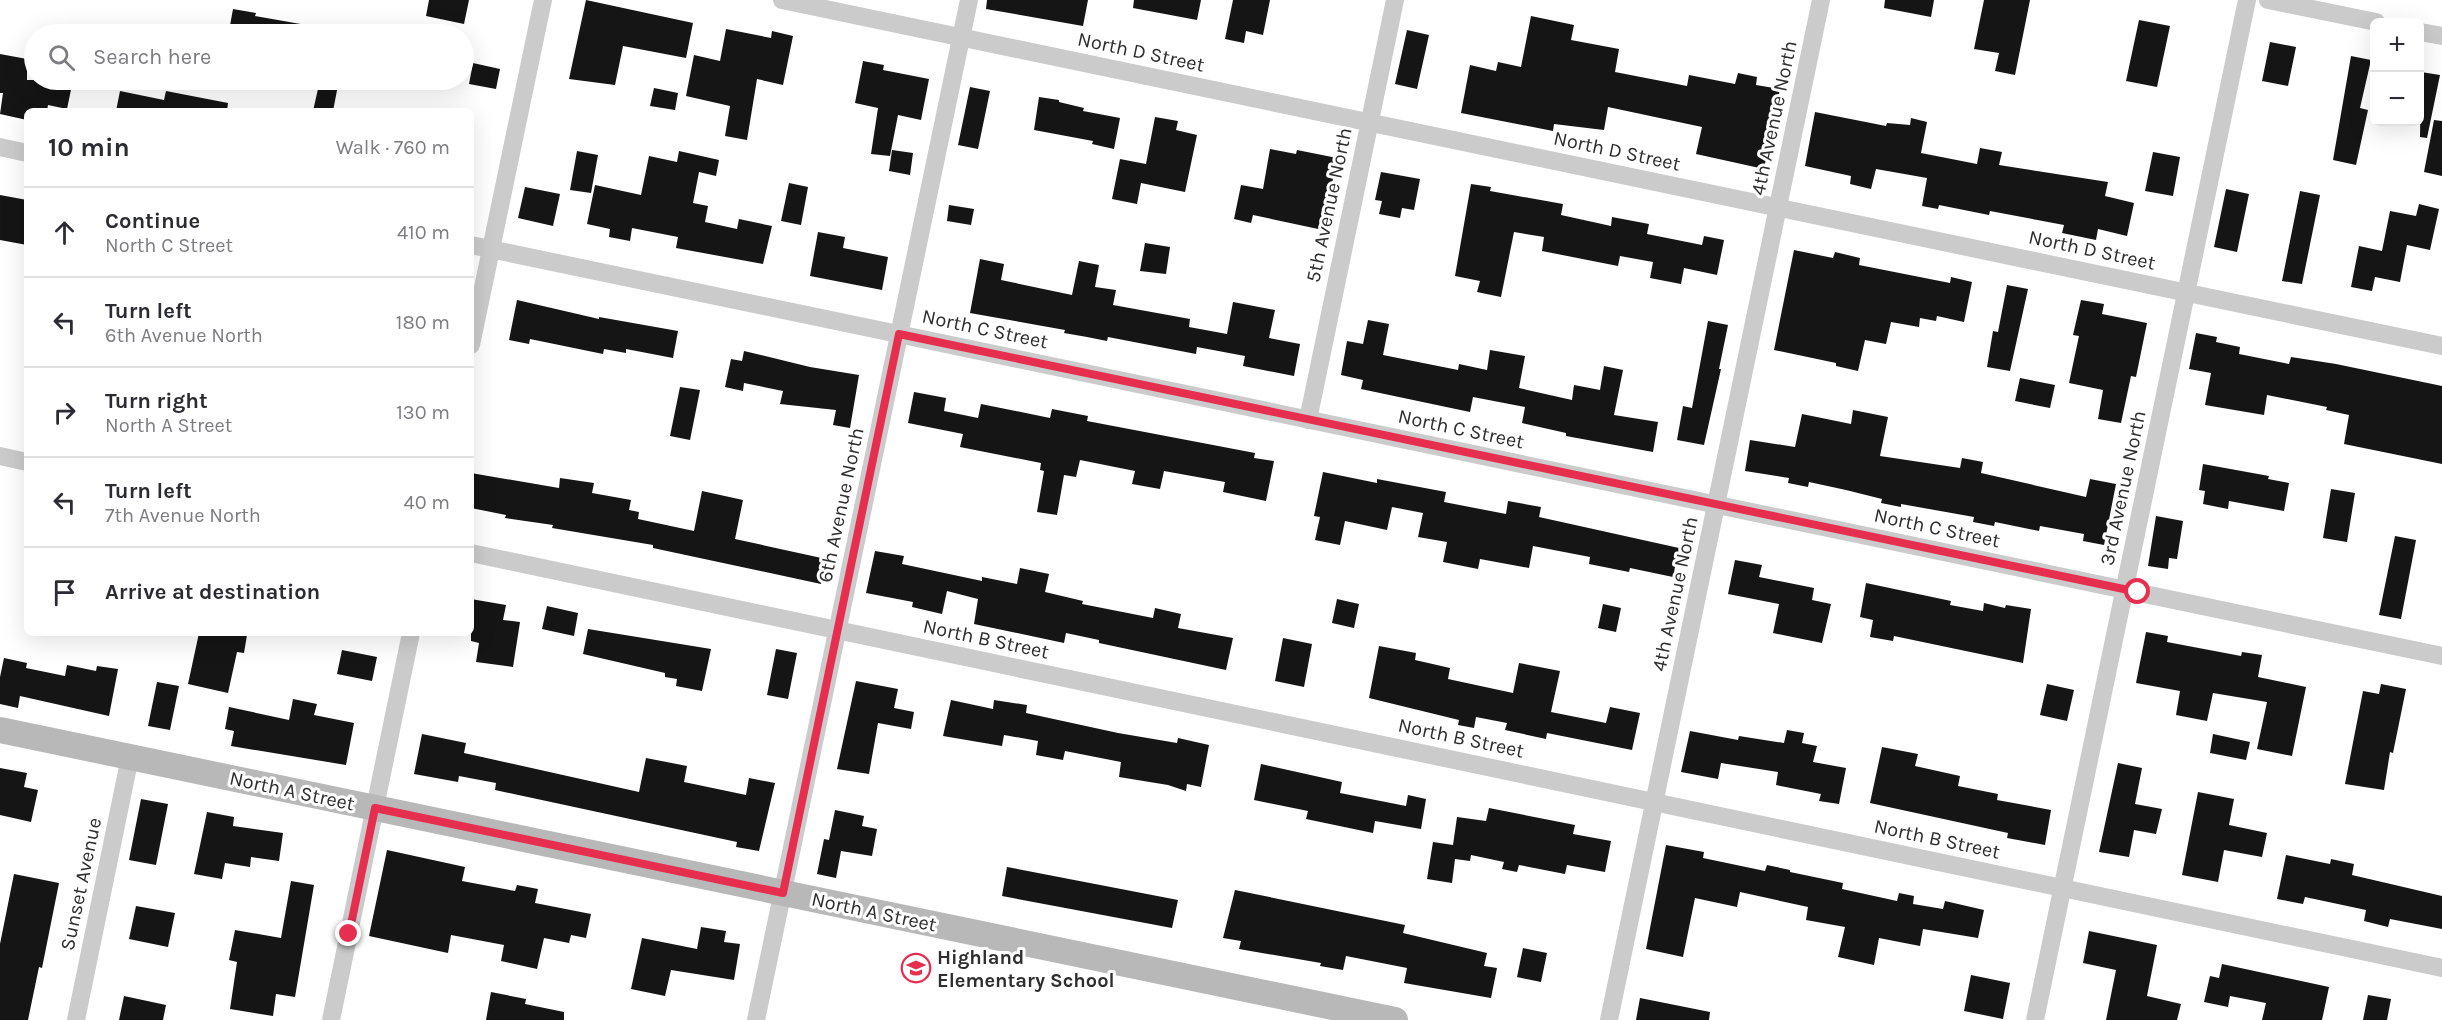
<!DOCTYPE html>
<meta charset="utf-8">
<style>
:root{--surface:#fff;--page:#f2f2f3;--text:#2b2b33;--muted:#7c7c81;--line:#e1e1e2}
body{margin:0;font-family:Karla,sans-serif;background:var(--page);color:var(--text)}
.controls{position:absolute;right:18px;top:18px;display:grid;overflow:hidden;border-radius:9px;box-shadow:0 6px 24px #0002}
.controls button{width:54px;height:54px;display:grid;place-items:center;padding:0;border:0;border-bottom:2px solid var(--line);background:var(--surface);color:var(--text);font:30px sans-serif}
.stop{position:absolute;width:18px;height:18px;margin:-14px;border:4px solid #e62e4f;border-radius:50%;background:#fff}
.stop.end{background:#e62e4f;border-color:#fff;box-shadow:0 2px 6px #0008}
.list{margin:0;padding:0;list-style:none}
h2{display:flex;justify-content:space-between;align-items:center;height:78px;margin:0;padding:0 24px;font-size:26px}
h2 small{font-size:20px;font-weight:400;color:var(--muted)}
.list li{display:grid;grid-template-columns:39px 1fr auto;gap:18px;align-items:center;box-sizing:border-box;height:90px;padding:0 24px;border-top:2px solid var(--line)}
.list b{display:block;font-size:22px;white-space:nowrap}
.list p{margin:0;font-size:20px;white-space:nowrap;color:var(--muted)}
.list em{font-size:20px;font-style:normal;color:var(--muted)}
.icon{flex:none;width:33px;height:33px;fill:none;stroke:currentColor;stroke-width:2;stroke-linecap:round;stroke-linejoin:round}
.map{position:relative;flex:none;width:2442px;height:1020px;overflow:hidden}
.search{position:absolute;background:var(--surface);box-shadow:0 6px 24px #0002;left:24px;top:24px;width:450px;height:66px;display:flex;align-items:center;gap:15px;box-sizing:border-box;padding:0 21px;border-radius:33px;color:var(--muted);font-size:22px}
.panel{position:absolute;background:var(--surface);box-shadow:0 6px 24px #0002;left:24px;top:108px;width:450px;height:528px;border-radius:9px}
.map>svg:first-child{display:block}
</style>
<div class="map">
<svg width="2442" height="1020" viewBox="0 0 2442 1020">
<rect width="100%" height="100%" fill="#fff"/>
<path fill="#151515" d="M429,0h40l-5,24 -38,-8z
M586,0l107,23 -7,35 -63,-12 -8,39 -46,-6z
M987,0h101l-5,26 -97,-17z
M1134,0h67l-4,20 -64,-12z
M1233,0h37l-7,35 -17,-4 -2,12 -19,-4z
M1885,0h49l-3,17 -47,-9z
M1984,0h46l-15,75 -20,-4 4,-18 -25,-4z
M233,9l23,4 -1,3 57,10 -1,8h-65l-17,-3z
M1531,16l43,9 -3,15 48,9 -4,23 72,14 2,-11 46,9 3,-11 19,4 -1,8 24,4 -16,80 -68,-15 6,-27 -94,-20 -4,23 -50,-6 -1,7 -92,-18 9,-48 26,6 2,-9 23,5z
M2139,20l31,6 -13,61 -31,-6z
M726,29l45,9 1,-7 21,5 -10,49 -26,-6 -10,61 -22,-4 5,-30 -44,-10 8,-41 26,6z
M1407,30l22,5 -12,54 -22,-5z
M2270,42l26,5 -8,39 -26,-5z
M0,54l27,5v21h46l-6,29 -19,-4 -1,6h-20v9l-27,-6 3,-21h-3z
M2351,56l20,4 -11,48 8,2 -12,55 -23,-5z
M863,61l21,4 -1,5 46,9 -8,41 -23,-5 -8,41 -19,-2 7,-46 -23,-5z
M473,63l27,6 -4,20 -27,-5z
M2421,72l19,3 -13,63 -7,-1z
M320,80h19l-6,31h-20z
M970,87l20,4 -12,58 -20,-4z
M654,88l24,5 -3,17 -25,-4z
M120,91l44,9 2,-9 62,12 -1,8h-111z
M1039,97l20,3v2l25,6 -1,3 37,7 -6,31 -22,-5 1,-3 -59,-11z
M1815,112l71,14 1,-3 23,2 1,-7 16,4 -6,31 56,11 3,-16 22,4 -3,13 109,17 -3,14 29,7 -7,33 -29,-7 -2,11 -34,-7 2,-8 -74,-14 -1,4 -50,-10 -1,4 -16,-3 5,-28 -51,-9 -5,20 -21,-5 1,-8 -46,-10z
M1155,117l23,4 -2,9 21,5 -12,57 -44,-9 -4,21 -25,-5 8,-40 26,5z
M2434,120l8,1v55l-18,-4z
M1270,149l26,5 1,-4 40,8 -14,72 -70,-15 -2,8 -17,-4 7,-34 22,4z
M892,150l21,3 -3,22 -21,-4z
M577,151l21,4 -7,38 -21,-3z
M679,151l40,9 -3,16 -17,-4 -6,31 15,3 -3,16 32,7 2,-10 33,7 -9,38 -87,-16 2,-11 -46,-9 -2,13 -21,-4 1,-8 -23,-5 8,-39 46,10 8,-39 28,6z
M2153,152l27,5 -7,39 -28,-5z
M1381,172l39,7 -6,31 -12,-2 -2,10 -21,-4 3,-13 -7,-1z
M789,183l19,4 -7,38 -20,-4z
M1471,184l20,3 -1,4 73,13 -2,11 50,11 1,-9 37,7 -2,10 55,11 2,-9 20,4 -7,35 -33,-7 -3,16 -31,-6 3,-16 -33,-6 -2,10 -76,-15 2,-14 -30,-5 -13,65 -24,-5 3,-11 -25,-5z
M525,187l35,7 -7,32 -35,-8z
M2226,189l23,5 -12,58 -23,-5z
M2300,191l20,4 -18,89 -20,-3z
M0,195l27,5v45l-27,-5z
M2419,204l20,5 -9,41 -23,-5 -7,37 -25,-5 -3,14 -21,-4 8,-41 23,5 8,-40 26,5z
M949,205l25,4 -3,16 -24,-4z
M818,232l27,5 -2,11 45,9 -6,33 -72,-14z
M1145,243l25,4 -4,27 -26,-3z
M1794,250l39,8 2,-6 25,6 -1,7 91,18 1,-6 21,5 -8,40 -27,-6 -1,5 -16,-3 -1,9 -28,-5 -5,22 -21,-4 -7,31 -22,-5v-3l-62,-13z
M980,259l24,5 -3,16 71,15 7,-34 20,4 -4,22 21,3 -3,15 77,14 -1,8 38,7 6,-32 42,8 -6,28 31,6 -6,32 -51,-10 2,-10 -48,-9 -1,7 -88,-17 -1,4 -20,-4 -23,-4 1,-3 -95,-17z
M2007,285l21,4 -18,82 -23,-4 6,-36 5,1z
M517,300l82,19v-2l79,14 -5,27 -47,-9v4l-22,-4 -1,5 -73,-15 -1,5 -20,-4z
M2081,300l23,4 -2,10 45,9 -11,54 -5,-1 -10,47 -23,-4 5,-29 -34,-7 10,-47 -6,-1z
M1368,320l21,4 -6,31 75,15 1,-6 28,6 3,-20 35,6 -6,32 53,12 2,-15 26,5 4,-24 19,4 -9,45 44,7 -5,30 -87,-16v-3l-44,-10 3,-16 -52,-10 -3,15 -109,-23 2,-9 -22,-5 6,-34 16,3z
M1708,321l20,4 -9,44h2l-17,76 -27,-5 6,-34 9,2z
M2196,333l21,4 -1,5 24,5 -1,7 50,10 2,-7 45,7 106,22v78l-98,-20 5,-29 -23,-5 1,-3 -60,-12 -3,20 -59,-10 6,-32 -22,-4z
M744,351l66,16 49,8 -9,53 -17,-3 3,-15 -56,-6 3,-13 -39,-8 -1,8 -18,-4 6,-28 11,2z
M2020,378l35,7 -5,23 -35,-7z
M680,387l20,3 -10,50 -20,-4z
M914,392l32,6 -2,13 34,7 3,-14 69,14 2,-9 36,7 -1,5 168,32 -1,5 20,3 -8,40 -43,-9 2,-10 -61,-11 -4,18 -28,-5 3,-13 -55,-11 -4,17 -12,-2 -7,40 -20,-3 7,-41 -4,-1 1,-7 -81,-16 3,-13 -55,-11z
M1853,410l35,7 -8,39 80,12 2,-10 21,4 -2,11 105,24 4,-18 26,5 -12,61 -21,-4 1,-7 -44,-8 -1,5 -44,-9 -1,4 -21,-4 1,-5 -73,-13v3l-20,-4 1,-4 -36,-9 -37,-8 -1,5 -20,-4 1,-5 -44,-7 5,-31 45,7 7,-33 49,10z
M2203,464l66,12 -1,3 21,4 -5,28 -55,-10 -1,8 -25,-5 2,-13 -6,-1z
M1323,472l54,11v-4l69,13 -2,10 62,12 2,-13 33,6 -2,10 140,31 -6,29 -43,-9 -1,4 -40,-8 1,-7 -57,-11 -4,22 -49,-9 -2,10 -35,-7 4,-20 -29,-5 5,-24 -31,-6 -5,23 -42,-9 -5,24 -25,-5 5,-23 -6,-1z
M471,473l88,15 1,-10 34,5 -2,10 39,7 -2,10 10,2 -1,7 56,12 8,-40 41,9 -8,39 91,20 -5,25 -168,-36v-3l-101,-17 1,-3 -48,-7 1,-3 -35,-7z
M2331,489l24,4 -8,49 -24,-4z
M2156,516l27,5 -6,38 -8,-1 -1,11 -20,-3z
M2395,536l21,4 -15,79 -22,-4z
M875,551l29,5 -2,8 80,17v-4l35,7 3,-16 29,6 -4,18 38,9 -1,3 71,14 2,-10 26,6 -3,14 55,10 -7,32 -127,-27v-3l-33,-7 -2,10 -90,-19 4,-25 -31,-8 -5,23 -30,-7 1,-5 -47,-9z
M1735,560l27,5 -3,12 55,11 -2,12 19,4 -9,39 -49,-10 6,-29 -51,-10z
M1866,583l85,18 -1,4 33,6 1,-8 21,5 1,-3 25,4 -8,54 -129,-27 -1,5 -23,-4 3,-17 -13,-3z
M471,599l35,6 -3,15 17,2 -7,45 -37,-5 3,-19 -8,-2z
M1337,599l22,5 -5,24 -22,-5z
M1603,604l18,4 -5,24 -18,-4z
M547,606l31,7 -4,23 -32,-7z
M588,629l123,20 -9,42 -26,-5 1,-7 -12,-2v-4l-82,-19z
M2146,632l22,4 -1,6 74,14 1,-4 20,3 -4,22 48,10 -14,69 -35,-7 10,-47 -54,-9 -6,28 -31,-6 4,-24 -44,-8z
M199,633l48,2 -3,18 -7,-1 -9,41 -40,-9z
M1283,638l29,6 -8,43 -29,-6z
M1379,646l37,7 -1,7 35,8 -2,11 65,14 6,-30 41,8 -9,41 55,11 4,-16 30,6 -8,37 -85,-17 -1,6 -41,-9 2,-7 -31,-6 -2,11 -16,-3 1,-5 -90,-22z
M776,649l21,4 -9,46 -21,-4z
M342,650l35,7 -5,24 -35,-7z
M4,658l23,5 -1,5 39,8 2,-11 29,6 1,-5 21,3 -9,47 -89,-20 -2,12 -18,-4v-27z
M856,681l42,8 -4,19 20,4 -3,17 -33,-6 -9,51 -32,-5z
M157,682l22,4 -9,44 -22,-4z
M2047,684l27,6 -7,31 -27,-6z
M2381,684l25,5 -13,64 -3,-1 -6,38 -39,-6 18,-93 16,3z
M293,699l24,5 -3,11 40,8 -8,42 -115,-19 3,-15 -9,-2 4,-22 60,13z
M951,700l42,9 1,-9 33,5 -1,8 92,20 59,10 1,-5 31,7 -8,42 -14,-3 -1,7 -18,-6 -49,-8 2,-15 -56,-11 -2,9 -27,-5 2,-14 -34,-6 -2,11 -59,-10z
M1787,730l17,3 -2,10 15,3 -4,16 33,6 -7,36 -20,-3 2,-7 -45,-9 2,-13 -57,-9 -3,16 -37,-7 9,-41 48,9 1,-4 45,7z
M422,734l44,9 -2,10 175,39 7,-34 41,8 -3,16 62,13 3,-17 26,5 -16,68 -23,-4 1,-5 -242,-52 1,-7 -37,-7 -1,6 -44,-8z
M2213,734l37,8 -4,18 -36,-7z
M1882,747l36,7 -3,12 45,10 -2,10 40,8 -1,6 54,10 -6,35 -38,-7 1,-5 -138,-30z
M2118,763l24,5 -7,36 27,5 -6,25 -22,-4 -5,27 -30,-5z
M1261,764l81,18 -2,11 66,13 2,-11 18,4 -5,30 -46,-8 -2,12 -67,-14 2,-8 -54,-11z
M0,768l27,5 -3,14 14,3 -7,32 -31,-7z
M2198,792l36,7 -5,26 38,8 -5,24 -38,-7 -6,32 -36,-7z
M141,799l27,5 -12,61 -27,-5z
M1489,808l86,17 -2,9 38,7 -6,31 -38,-7 -2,9 -46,-9 -2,7 -15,-3 2,-7 -33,-7 -1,6 -15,-2 -3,24 -25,-4 6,-37 20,3 4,-28 29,4z
M835,810l29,6 -2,10 15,3 -5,27 -31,-5 -5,27 -19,-4 7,-35 5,1z
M207,812l27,5 -1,9 50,7 -4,28 -28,-4 -1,10 -25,-4 -3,16 -28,-5z
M1666,845l38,7 -1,6 62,13 2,-6 23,5v2l53,11 -1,6 55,12 2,-8 15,3 -1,8 30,5 2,-8 39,9 -6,28 -55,-9 -3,17 -41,-8 -5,27 -36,-8 7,-30 -39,-7 2,-13 -68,-15 -3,15 -42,-9 -12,59 -37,-8z
M387,850l78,17 -3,14 53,10 2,-6 21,4 -3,14 56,11 -5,24 -15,-3 -2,8 -25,-5 -7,31 -36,-8 3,-16 -53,-10 -3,18 -79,-17z
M2286,855l44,9 1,-5 23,5 -2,11 90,21v33l-52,-10 -2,8 -24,-6 2,-11 -61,-13 -2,7 -26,-5z
M1007,867l171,33 -6,28 -170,-32z
M14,874l45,9 -17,85 -3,-1 -11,53h-28v-76z
M291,881l23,4 -19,112 -19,-3 -3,22 -43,-7 7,-47 -8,-2 6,-30 46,8z
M1235,890l170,35 -2,8 84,20 -3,13 13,2 -6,30 -87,-15 3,-15 -61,-12 -3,14 -23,-4 1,-3 -82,-14 2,-8 -18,-3z
M136,906l39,7 -7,34 -39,-8z
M701,927l25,4 -2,11 16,2 -6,36 -63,-10 -6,26 -34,-7 11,-51 55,11z
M2089,931l68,14 -10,51 34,8 -4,16h-71l10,-50 -33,-7z
M1523,948l24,5 -6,29 -24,-5z
M2222,964l107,23 -7,33h-60l4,-17 -36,-7 -2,11 -24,-5 6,-26 9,2z
M1971,975l39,8 -7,36 -39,-8z
M491,992l35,7 -1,5 39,8v8h-78z
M2368,995l23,4 -4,21h-24z
M124,996l42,9 -3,15h-44z
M1640,998l70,14 -1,8h-73z"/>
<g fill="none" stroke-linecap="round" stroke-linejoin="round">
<path stroke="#cbcbcb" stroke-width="18" d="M782,0l1660,346
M2268,0l108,22
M2420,32l22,4
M0,147l27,6
M471,245l1971,411
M471,345l72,-345
M1308,420l87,-420
M0,456l27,6
M471,553l1971,415
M76,1020l54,-263
M331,1020l80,-387
M756,1020l213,-1020
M1609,1020l212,-1020
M2035,1020l212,-1020"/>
<path stroke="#b8b8b8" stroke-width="26" d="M0,730l1395,290"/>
</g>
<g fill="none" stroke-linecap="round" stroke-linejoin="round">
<path stroke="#e62e4f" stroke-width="8" d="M349,934l26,-126 408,85 116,-559 1239,258"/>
</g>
<defs>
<g id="school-ring" transform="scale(1.5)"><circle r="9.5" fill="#fff" stroke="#e62e4f" stroke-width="1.5"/><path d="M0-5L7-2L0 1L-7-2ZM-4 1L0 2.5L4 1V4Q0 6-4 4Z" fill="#e62e4f"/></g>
</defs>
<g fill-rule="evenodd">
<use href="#school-ring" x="916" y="968"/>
</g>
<g text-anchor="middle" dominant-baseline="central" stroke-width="6" stroke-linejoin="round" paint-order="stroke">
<g font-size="20" fill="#2e2e2e" stroke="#fff">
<text transform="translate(1141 52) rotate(12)">North D Street</text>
<text transform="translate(1774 118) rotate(-78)">4th Avenue North</text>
<text transform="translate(1617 151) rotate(12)">North D Street</text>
<text transform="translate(1329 205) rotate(-78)">5th Avenue North</text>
<text transform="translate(2092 250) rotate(12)">North D Street</text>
<text transform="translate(985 329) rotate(12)">North C Street</text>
<text transform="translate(1461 429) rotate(12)">North C Street</text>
<text transform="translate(2123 488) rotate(-78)">3rd Avenue North</text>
<text transform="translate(841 505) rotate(-78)">6th Avenue North</text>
<text transform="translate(1937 528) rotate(12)">North C Street</text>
<text transform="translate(1675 594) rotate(-78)">4th Avenue North</text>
<text transform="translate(986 639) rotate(12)">North B Street</text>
<text transform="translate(1461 738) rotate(12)">North B Street</text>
<text transform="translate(292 791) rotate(12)">North A Street</text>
<text transform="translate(1937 839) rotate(12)">North B Street</text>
<text transform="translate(81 884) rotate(-78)">Sunset Avenue</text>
<text transform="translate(874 912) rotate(12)">North A Street</text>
</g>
<g font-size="20" font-weight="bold" fill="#2e2e2e" stroke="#fff" text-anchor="start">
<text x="937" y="957">Highland<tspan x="937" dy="23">Elementary School</tspan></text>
</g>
</g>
</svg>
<div class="controls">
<button>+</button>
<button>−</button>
</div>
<div class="stop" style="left:2138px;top:592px"></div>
<div class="stop end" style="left:349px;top:934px"></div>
<div class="search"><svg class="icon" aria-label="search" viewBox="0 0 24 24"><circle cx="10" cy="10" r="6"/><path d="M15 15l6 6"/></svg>Search here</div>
<section class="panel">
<h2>10 min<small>Walk · 760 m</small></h2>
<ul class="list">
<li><svg class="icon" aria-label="ahead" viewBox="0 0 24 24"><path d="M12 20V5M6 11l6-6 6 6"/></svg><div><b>Continue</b><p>North C Street</p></div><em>410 m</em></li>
<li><svg class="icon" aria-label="left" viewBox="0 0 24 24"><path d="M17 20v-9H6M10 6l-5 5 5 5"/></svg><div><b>Turn left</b><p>6th Avenue North</p></div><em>180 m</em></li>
<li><svg class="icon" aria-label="right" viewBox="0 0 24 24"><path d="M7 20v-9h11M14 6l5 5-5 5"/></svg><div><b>Turn right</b><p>North A Street</p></div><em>130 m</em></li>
<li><svg class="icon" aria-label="left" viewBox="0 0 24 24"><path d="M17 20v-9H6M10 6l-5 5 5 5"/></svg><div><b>Turn left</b><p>7th Avenue North</p></div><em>40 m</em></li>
<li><svg class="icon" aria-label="arrive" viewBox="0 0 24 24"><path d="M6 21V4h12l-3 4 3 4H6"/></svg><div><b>Arrive at destination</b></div></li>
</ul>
</section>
</div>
